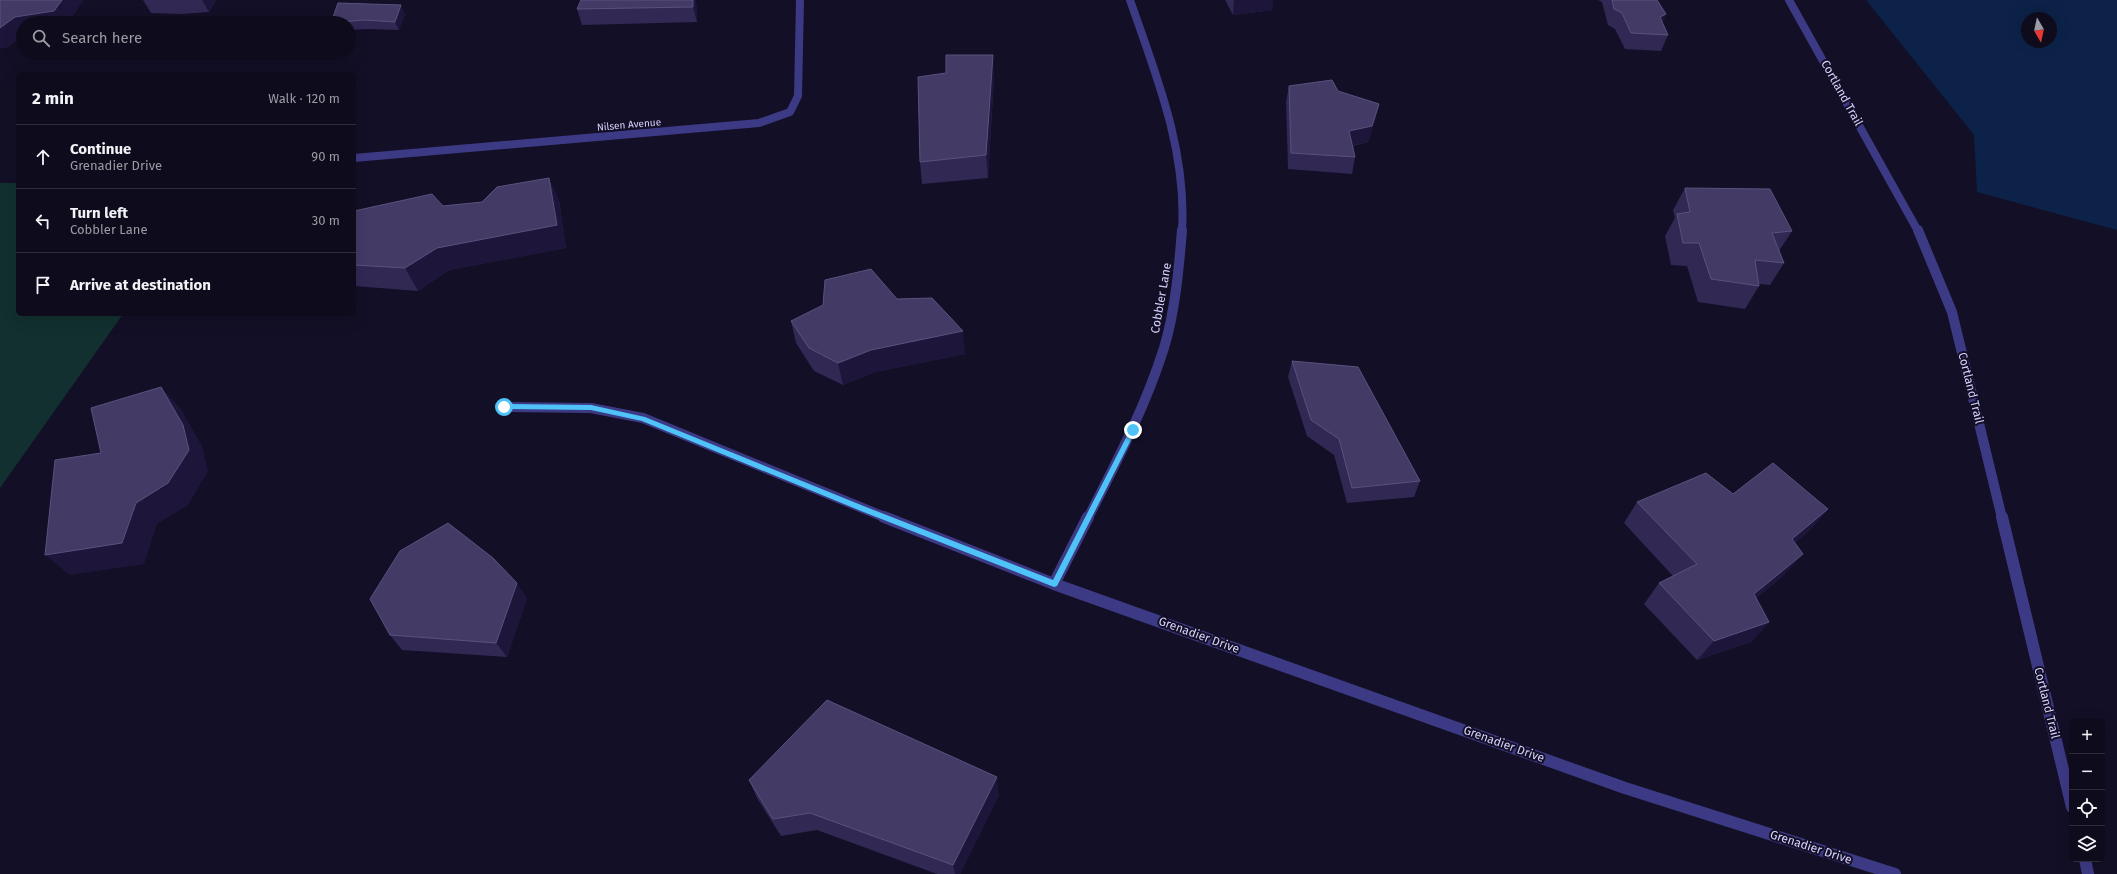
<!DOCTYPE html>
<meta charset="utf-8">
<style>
:root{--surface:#0e0b1c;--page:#1c1929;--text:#f1f3f6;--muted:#9b9ba3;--line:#2e2b3b}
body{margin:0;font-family:"Fira Sans",sans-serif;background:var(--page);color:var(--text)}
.controls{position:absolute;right:12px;bottom:12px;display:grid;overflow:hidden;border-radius:6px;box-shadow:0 4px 16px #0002}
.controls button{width:36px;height:36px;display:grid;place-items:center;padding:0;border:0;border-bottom:1px solid var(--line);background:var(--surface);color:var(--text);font:20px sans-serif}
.compass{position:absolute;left:2021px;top:12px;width:36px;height:36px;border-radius:50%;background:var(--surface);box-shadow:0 4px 16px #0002;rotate:171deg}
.stop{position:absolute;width:12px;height:12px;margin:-9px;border:3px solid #4fc3f7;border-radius:50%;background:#fff}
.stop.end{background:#4fc3f7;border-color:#fff;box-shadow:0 1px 4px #0008}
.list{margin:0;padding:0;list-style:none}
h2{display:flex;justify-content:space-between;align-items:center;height:52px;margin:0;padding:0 16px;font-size:17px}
h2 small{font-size:13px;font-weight:400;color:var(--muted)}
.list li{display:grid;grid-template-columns:26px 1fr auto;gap:12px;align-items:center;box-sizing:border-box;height:64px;padding:0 16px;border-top:1px solid var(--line)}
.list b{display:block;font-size:15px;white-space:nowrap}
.list p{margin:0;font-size:13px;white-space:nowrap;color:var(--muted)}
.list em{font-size:13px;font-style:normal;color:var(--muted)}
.icon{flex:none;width:22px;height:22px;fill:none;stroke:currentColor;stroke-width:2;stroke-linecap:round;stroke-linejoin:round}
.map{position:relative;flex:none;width:2117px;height:874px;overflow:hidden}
.search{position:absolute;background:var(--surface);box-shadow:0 4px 16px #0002;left:16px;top:16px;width:340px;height:44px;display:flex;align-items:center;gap:10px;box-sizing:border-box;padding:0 14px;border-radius:22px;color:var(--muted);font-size:15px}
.panel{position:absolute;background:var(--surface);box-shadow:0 4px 16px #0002;left:16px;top:72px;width:340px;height:244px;border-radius:6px}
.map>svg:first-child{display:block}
</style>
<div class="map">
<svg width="2117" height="874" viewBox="0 0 2117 874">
<rect width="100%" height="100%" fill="#130f26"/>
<path fill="#12302f" d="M0,183h18v131h105l-123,174z"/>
<path fill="#0c2248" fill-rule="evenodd" d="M1866,0h251v230l-140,-38 -3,-57zM2027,18h24v24h-24z"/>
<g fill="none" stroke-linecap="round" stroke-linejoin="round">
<path stroke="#3d3a85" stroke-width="8" d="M1130,0c26,75 57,150 52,231
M1789,0l129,231
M354,158l405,-35 31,-11 8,-16 2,-96"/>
<path stroke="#3d3a85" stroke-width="10" d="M1918,230l34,82 50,206
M504,407l87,1 52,10 244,100
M1088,518c28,-55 57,-110 76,-170 11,-36 15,-80 18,-118"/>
<path stroke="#3d3a85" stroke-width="12" d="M884,517l170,67 571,204 270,86
M2002,517l70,290
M1054,584l34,-67
M2085,859l3,15"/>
</g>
<path fill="#312854" d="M143,0h73l-7,12 -28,2 -30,-1z
M696,0l1,22 -115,3 -5,-16z
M1225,0h48l-1,10 -39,5z
M1598,0h59l9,14 -4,9 6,12 -7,16 -36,-2 -10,-20 -7,-4 -6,-23z
M405,14l-6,16 -31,-1 -19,1v-7h-18z
M994,77l-6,101 -66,6 -2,-22z
M1289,86l49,5 41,13 -4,16 -7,22 -15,4 2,11 -3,17 -64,-5 -2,-67z
M1685,188l107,43 -13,20 5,12 -14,22 -11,-1v2l-14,23 -47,-7 -11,-36 -16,-1 -6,-29 10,-18 -2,-8z
M559,200l7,48 -117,22 -31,21 -64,-5v-75z
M897,299l68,55 -90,18 -32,13 -29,-14 -18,-28 -5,-22z
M1292,361l128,120 -6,16 -67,6 -13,-48 -27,-19 -19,-59z
M1733,494l95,15 -18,21 -15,13 -10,31 -29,24 13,24 -18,20 -54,18 -53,-56 15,-21 14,-7 -49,-53 13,-21z
M527,598l-20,59 -105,-7 -12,-15z
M749,780l250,15 -39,79h-23l-120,-44 -36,6 -24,-38z"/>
<path fill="#1d163a" d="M62,0h22l-16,23h-45v13l-16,12h-7v-20l15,-11z
M202,0h14l-7,12z
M693,0h3l1,22 -4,-15z
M1234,0h39l-1,10 -39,5z
M401,5l4,9 -6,16 -4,-8z
M1666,14l-6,16v-13z
M86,53h24l-21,4z
M993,55l1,22 -6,101 -2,-23z
M1379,104l-4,16 -7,22 -23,5 4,-16z
M549,178l10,22 7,48 -117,22 -31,21 -13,-23z
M963,331l2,23 -90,18 -32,13 -5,-22 33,-13z
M161,387l20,22 21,37 6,25 -20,34 -31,19 -13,40 -74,11 -25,-20z
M1828,509l-18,21 -35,30 17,-21z
M1803,554l-18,20 -49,40 18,-20z
M517,583l10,15 -20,59 -11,-14z
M1769,622l-18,20 -54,18 17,-19z
M997,777l2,18 -39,79h-5l-2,-9z"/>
<path fill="#433a66" stroke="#5a527e" d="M0,0h62l-8,11 -39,6 -15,11z
M581,0h112v7l-116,2z
M1612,0h45l9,14 -6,3 8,18 -37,-2 -9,-20 -8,-4z
M338,3l63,2 -6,17 -31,-2 -33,3z
M135,22l-1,1h-11z
M946,55h47l-7,100 -66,7 -2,-85 28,-4z
M1332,80l6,11 41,13 -7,22 -23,5 6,26 -64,-4 -2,-67z
M549,178l8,47 -120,23 -32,20 -51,-3v-54l78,-17 11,12 39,-4 15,-15z
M1685,188l85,1 22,42 -20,2 12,30 -29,-3 4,26 -48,-7 -12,-36h-16l-6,-29 13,-2z
M871,269l26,30 35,-1 31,33 -92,19 -33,13 -29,-15 -18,-27 32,-16 2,-25z
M1292,361l66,6 62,114 -68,7 -13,-49 -28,-19z
M161,387l22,38 6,25 -21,33 -32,20 -14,40 -77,12 10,-95 46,-7 -10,-45z
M1773,463l55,46 -36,30 11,15 -49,40 15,28 -55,19 -55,-58 38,-19 -60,-62 69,-29 27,21z
M448,523l45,35 24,25 -21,60 -106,-8 -20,-36 30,-48z
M827,700l170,77 -44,88 -143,-52 -37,6 -24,-39z"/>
<path fill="#4fc3f7" d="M504,404l87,1 54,12 221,90 187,73 78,-152 5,2 -79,156 -3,1 -193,-76 -219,-90 -51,-11 -87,-1 -3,-2z"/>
<g text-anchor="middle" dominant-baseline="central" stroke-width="4" stroke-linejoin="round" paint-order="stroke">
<g font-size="10" fill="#d9d4ff" stroke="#130f26">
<text transform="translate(629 125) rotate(-5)">Nilsen Avenue</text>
</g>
<g font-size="12" fill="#d9d4ff" stroke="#130f26">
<text transform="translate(1842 93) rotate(61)">Cortland Trail</text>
<text transform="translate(1161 298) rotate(-80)">Cobbler Lane</text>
<text transform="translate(1971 388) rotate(76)">Cortland Trail</text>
<text transform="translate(1199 635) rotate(20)">Grenadier Drive</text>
<text transform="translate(2047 703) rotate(76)">Cortland Trail</text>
<text transform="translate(1504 744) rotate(20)">Grenadier Drive</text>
<text transform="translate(1811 847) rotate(18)">Grenadier Drive</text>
</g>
</g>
</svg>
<div class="controls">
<button>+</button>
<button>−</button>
<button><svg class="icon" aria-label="locate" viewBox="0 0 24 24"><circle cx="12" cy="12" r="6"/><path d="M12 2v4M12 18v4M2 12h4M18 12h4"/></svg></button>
<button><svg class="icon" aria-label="layers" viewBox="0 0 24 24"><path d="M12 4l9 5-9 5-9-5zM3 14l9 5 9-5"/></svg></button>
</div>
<svg class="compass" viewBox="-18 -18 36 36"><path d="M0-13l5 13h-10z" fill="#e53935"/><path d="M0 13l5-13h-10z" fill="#9b9ba3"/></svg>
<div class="stop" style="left:504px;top:407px"></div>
<div class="stop end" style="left:1133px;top:430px"></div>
<div class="search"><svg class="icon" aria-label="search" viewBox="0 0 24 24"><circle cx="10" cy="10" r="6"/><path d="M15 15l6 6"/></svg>Search here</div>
<section class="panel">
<h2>2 min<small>Walk · 120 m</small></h2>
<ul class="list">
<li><svg class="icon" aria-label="ahead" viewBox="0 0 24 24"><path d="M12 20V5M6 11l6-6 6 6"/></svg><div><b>Continue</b><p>Grenadier Drive</p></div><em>90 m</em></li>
<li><svg class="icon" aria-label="left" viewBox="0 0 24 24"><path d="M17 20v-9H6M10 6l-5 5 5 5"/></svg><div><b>Turn left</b><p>Cobbler Lane</p></div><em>30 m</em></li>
<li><svg class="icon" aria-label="arrive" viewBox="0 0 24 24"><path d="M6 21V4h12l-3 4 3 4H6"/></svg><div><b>Arrive at destination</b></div></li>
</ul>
</section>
</div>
